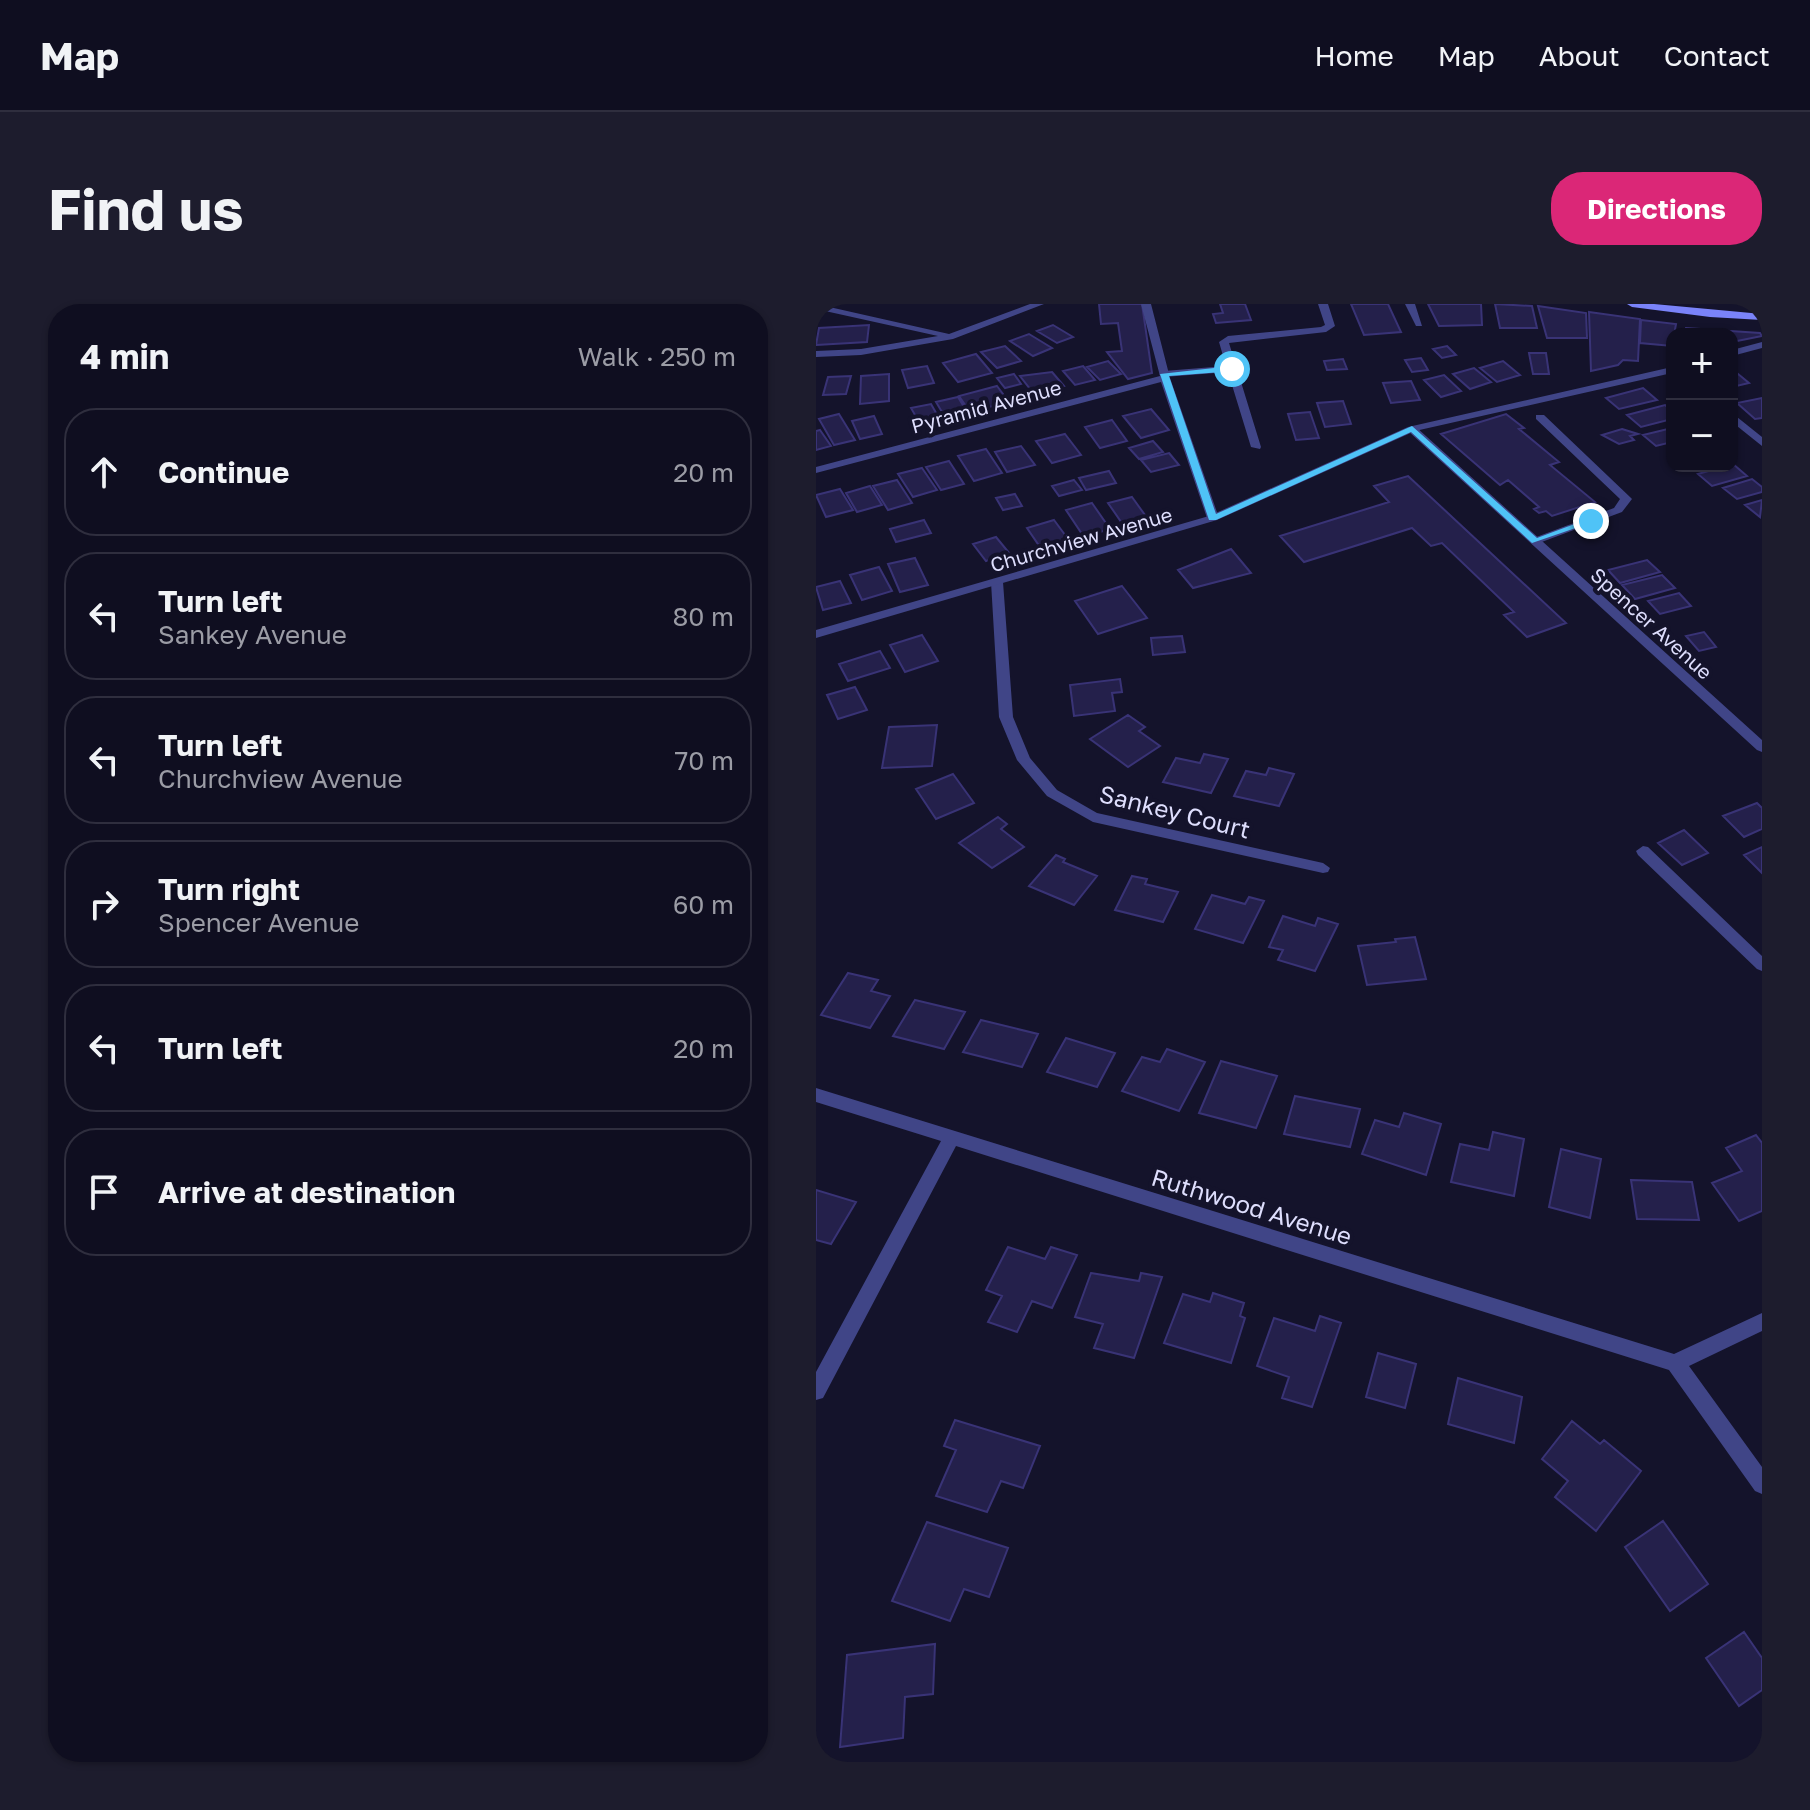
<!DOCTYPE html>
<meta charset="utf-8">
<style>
:root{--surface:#0f0e20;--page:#1d1c2d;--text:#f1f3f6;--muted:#9b9ca5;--line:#2f2e3e;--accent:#db2777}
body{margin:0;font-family:"Golos Text",sans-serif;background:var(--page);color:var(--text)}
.controls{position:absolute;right:24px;top:24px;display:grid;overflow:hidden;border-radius:16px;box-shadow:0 2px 6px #0004}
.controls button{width:72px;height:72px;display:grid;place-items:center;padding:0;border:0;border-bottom:2px solid var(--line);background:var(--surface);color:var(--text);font:40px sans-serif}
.stop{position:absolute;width:24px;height:24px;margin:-18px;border:6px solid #4fc3f7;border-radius:50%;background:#fff}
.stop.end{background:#4fc3f7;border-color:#fff;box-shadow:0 2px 8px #0008}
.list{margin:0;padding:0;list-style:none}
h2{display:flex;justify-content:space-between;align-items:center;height:104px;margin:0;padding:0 32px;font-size:34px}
h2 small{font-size:26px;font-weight:400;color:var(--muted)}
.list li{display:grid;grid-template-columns:52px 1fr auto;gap:24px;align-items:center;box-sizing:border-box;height:128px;margin:0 16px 16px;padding:0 16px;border:2px solid var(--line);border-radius:32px}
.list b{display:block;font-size:30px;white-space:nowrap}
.list p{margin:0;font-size:26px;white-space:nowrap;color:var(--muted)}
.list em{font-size:26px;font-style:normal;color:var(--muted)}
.icon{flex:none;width:44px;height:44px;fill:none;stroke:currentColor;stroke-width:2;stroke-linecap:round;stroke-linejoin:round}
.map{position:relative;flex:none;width:946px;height:1458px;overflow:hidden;border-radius:32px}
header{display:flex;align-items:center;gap:48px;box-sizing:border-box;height:112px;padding:0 40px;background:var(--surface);border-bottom:2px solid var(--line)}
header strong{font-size:38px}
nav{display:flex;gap:44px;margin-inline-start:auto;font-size:28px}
.intro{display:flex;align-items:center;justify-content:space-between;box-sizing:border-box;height:192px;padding:0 48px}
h1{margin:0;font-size:56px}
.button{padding:20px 36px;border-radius:32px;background:var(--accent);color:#fff;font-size:28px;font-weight:700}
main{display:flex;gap:48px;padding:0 48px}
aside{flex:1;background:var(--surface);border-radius:32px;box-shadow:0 2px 6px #0004}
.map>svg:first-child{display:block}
</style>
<header>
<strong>Map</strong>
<nav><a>Home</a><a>Map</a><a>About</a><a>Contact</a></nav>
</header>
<div class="intro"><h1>Find us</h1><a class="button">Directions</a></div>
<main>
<aside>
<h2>4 min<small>Walk · 250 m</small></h2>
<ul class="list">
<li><svg class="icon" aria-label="ahead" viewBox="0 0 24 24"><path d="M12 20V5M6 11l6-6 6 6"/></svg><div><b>Continue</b></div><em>20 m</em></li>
<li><svg class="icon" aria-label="left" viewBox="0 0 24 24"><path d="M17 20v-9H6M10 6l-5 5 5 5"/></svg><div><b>Turn left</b><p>Sankey Avenue</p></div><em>80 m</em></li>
<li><svg class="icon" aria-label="left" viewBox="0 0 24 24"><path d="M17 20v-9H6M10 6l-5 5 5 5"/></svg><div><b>Turn left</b><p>Churchview Avenue</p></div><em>70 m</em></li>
<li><svg class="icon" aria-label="right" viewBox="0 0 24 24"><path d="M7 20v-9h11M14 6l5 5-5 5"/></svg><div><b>Turn right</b><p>Spencer Avenue</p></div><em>60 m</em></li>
<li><svg class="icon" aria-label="left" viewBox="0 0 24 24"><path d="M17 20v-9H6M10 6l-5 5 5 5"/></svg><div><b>Turn left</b></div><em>20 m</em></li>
<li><svg class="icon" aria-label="arrive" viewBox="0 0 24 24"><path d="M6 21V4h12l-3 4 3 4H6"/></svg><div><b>Arrive at destination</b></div></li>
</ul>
</aside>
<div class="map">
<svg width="946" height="1458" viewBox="0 0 946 1458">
<rect width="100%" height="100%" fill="#14132b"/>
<path fill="#24204b" stroke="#393376" stroke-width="2" d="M283,0h43l10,69 -24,6 -21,-27 15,-1 -4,-28 -17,1z
M404,0h25l6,16 -35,3 -3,-9 10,-1z
M535,0h37l13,28 -37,3z
M612,0h53l1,21 -43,1z
M679,0l37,2 5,22h-37z
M722,2l48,7 1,25h-40z
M773,8l51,7 -2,42 -15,-1 -5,5 -27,6z
M825,16l35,4 -4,22 -32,-3z
M53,21l-2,17 -51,3 3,-17z
M237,21l20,12 -16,6 -20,-12z
M870,24l74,5 2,3 -30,6v-8h-47z
M213,30l23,14 -19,8 -23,-15z
M189,42l16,15 -24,7 -16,-16z
M631,42l9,9 -14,3 -9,-9z
M713,49h17l3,21h-16z
M160,50l16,19 -34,9 -15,-19z
M605,54l7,12 -16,2 -7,-12z
M527,55l4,10 -20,1 -3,-9z
M292,57l13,13 -21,6 -13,-13z
M687,57l17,14 -23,7 -17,-14z
M111,62l7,17 -26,5 -6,-18z
M267,62l12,14 -20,5 -12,-14z
M658,64l17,14 -21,7 -17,-15z
M916,65l17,14 -17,4z
M236,68l12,14 -30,8 -14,-18z
M73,70v27l-29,3 1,-28z
M198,70l7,10 -16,4 -8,-10z
M628,71l17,16 -20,6 -17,-17z
M35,72l-5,18 -23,1 5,-18z
M595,77l9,19 -29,3 -8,-20z
M181,82l12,16 -39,10 -11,-16z
M827,84l14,12 -38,9 -13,-11z
M142,93l9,15 -22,5 -9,-15z
M946,94v20l-7,1 -18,-16z
M527,97l8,23 -26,3 -8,-24z
M115,100l8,14 -20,4 -8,-14z
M849,101l7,6v8l-31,8 -14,-12z
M335,105l18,21 -28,8 -18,-22z
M494,108l9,26 -23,2 -8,-26z
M23,110l16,26 -21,5 -15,-26z
M690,110l18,14 -5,1 40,33 -9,3 45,37 -43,14 -6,-5 -7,2 -5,-4 5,-2 -31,-27 -8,5 -59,-51z
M58,112l8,18 -22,5 -8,-18z
M296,116l15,21 -27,7 -15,-21z
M856,124v14l-16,4 -13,-11z
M806,125l16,5 -8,2 4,4 -15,4 -17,-9z
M4,126l11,16 -15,4v-19z
M249,130l16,21 -29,8 -16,-22z
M337,137l10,11 -24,7 -10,-11z
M205,142l14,19 -28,7 -12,-20z
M170,145l16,24 -28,8 -16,-25z
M353,149l10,12 -28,7 -10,-12z
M133,157l15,23 -23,6 -15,-23z
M917,160l14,12 -35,10 -14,-12z
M106,164l15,22 -24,7 -15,-23z
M293,167l7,12 -30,7 -7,-12z
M592,172l158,147 -39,14 -23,-22 10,-3 -72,-69 -11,3 -19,-18 -108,34 -24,-26 109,-34 -15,-16z
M936,175l10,8v5l-25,7 -14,-11z
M81,176l15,23 -24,7 -15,-24z
M258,176l8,10 -23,6 -7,-10z
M54,182l12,19 -25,7 -11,-19z
M24,185l13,21 -27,7 -10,-22z
M199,190l7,12 -19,4 -7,-12z
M316,193l18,25 -24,7 -18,-26z
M946,196l-2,17 -15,-12z
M276,199l18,26 -26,8 -18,-27z
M108,216l7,13 -35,9 -6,-13z
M238,216l14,19 -28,8 -13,-19z
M180,233l14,17 -24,7 -13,-17z
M415,245l20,24 -58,15 -15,-18z
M99,254l13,27 -28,7 -12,-28z
M831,256l13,12 -40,11 -12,-13z
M63,263l13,24 -30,9 -12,-25z
M846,271l13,13 -40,11 -13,-14z
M24,277l11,22 -28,7 -7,-23z
M306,282l25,32 -49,16 -23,-33z
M863,289l12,13 -31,8 -12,-13z
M888,328l12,15 -17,4 -13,-15z
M106,331l16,26 -33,11 -15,-27z
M366,332l3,16 -32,3 -2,-17z
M64,347l10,17 -42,13 -9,-17z
M304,375l2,13 -10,1 3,18 -41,5 -4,-31z
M39,383l12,23 -29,9 -11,-24z
M312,411l17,12 -6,4 21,15 -32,21 -38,-28z
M121,421l-5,41 -50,2 7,-41z
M388,450l24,5 -17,34 -48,-11 13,-24 24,5z
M453,464l25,6 -15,32 -45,-10 12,-25 20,4z
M137,470l21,29 -38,16 -20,-30z
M941,499l5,5v21l-18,8 -21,-21z
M182,513l9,7 -6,5 23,18 -32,21 -33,-25z
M868,526l24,23 -26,12 -24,-22z
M946,543v26l-18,-18z
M240,551l9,4 -2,3 34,14 -23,29 -45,-19z
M316,572l15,3 -2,5 33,8 -15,30 -48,-12z
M396,591l33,9 4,-7 15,4 -21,42 -48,-14z
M467,612l32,10 3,-8 20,6 -23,47 -37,-11 5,-10 -14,-3z
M599,633l11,42 -59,6 -9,-39 38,-4 -1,-3z
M32,669l30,7 -7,11 19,5 -20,32 -49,-13z
M99,696l50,12 -21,37 -51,-13z
M165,716l57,14 -16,33 -59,-15z
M250,734l49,15 -18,34 -50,-15z
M351,745l38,13 -26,49 -57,-20 20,-34 18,5z
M405,757l56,15 -21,52 -57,-15z
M479,792l65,13 -10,38 -66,-13z
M588,809l37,11 -15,51 -64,-21 13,-34 24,7z
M677,828l31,7 -10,57 -63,-14 9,-38 29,6z
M940,831l6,8v68l-23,10 -27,-38 30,-12 -16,-23z
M745,845l40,10 -11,59 -41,-11z
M815,876l61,2 7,38 -62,-1z
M0,886l40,12 -25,42 -15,-4z
M192,943l37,12 6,-12 26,8 -25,53 -20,-7 -15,31 -29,-10 14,-26 -16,-6z
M275,969l48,8 2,-8 21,4 -28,81 -40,-10 9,-24 -28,-7z
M397,989l31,10 -4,13 5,2 -14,45 -67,-20 19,-49 27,8z
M504,1012l21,7 -29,84 -30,-9 7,-21 -32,-11 17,-48 41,13z
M562,1049l38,11 -11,44 -39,-11z
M642,1074l64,19 -8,46 -66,-19z
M139,1116l85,26 -17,42 -22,-7 -14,31 -51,-16 20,-46 -12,-4z
M756,1117l28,23 4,-4 37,31 -45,60 -41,-34 13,-16 -26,-22z
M847,1217l45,63 -38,27 -45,-64z
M111,1218l81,26 -19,49 -25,-8 -14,32 -58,-20z
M928,1328l18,26v32l-23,16 -33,-48z
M119,1340l-2,50 -28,3 -2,41 -63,9 7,-92z"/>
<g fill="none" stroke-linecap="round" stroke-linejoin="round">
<path fill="#404587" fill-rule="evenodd" d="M502,0h10l7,22 -9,6 -97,11 32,104 -1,2 -9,-2 -23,-75 -64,5 -5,-3 5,-3 62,-5 -7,-24 9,-6 93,-9 4,-2z
M589,0h10l7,22h-6z
M720,111h8l86,82 2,2 -10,13 -83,31h-8v-4l83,-31 6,-9 -84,-80z"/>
<path fill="#404587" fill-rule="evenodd" d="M0,0l133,30 81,-30h14l-91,35 -92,16 -45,2v-6l45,-2 77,-13 -122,-27z
M325,0h10l19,74 49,140 -2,2 -10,-2 -46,-136 -345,91v-6l344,-91z
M916,109l30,24v9l-30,-24z
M592,123h8l346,313v12l-5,-2 -349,-319z
M181,274l6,4 10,135 17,41 27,32 40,23 226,50 7,5 -2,4 -5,1 -230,-51 -46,-26 -30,-36 -18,-43 -8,-135z
M827,542l5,1 114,109v15l-5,-2 -119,-114 -2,-4z
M0,784l858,266 88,-41v18l-73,35 73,101v27l-7,-3 -86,-121 -713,-224 -133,252 -7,2v-28l125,-231 -125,-39z"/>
<path fill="#404587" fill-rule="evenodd" d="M946,38v6l-30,8v-6z
M856,63v6l-257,58 -198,89 -401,118v-8l393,-114 199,-89z"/>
<path fill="#7a83f9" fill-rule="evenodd" d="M811,0h27l108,10v6l-52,-3 -78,-10z"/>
</g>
<path fill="#4fc3f7" d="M416,62l3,5 -66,5 47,138 196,-88 125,112 51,-19 8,2 -64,22 -121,-111 -195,88h-7l-49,-146z"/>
<g text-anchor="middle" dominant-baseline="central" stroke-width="8" stroke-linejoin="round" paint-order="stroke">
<g font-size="20" fill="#dedefd" stroke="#14132b">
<text transform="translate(170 102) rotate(-15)">Pyramid Avenue</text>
<text transform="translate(265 235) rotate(-16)">Churchview Avenue</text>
<text transform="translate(836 319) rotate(42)">Spencer Avenue</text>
</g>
<g font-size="24" fill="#dedefd" stroke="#14132b">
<text transform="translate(359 507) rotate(14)">Sankey Court</text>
<text transform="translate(436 902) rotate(17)">Ruthwood Avenue</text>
</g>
</g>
</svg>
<div class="controls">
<button>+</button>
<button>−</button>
</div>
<div class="stop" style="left:416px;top:65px"></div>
<div class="stop end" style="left:775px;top:217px"></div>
</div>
</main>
